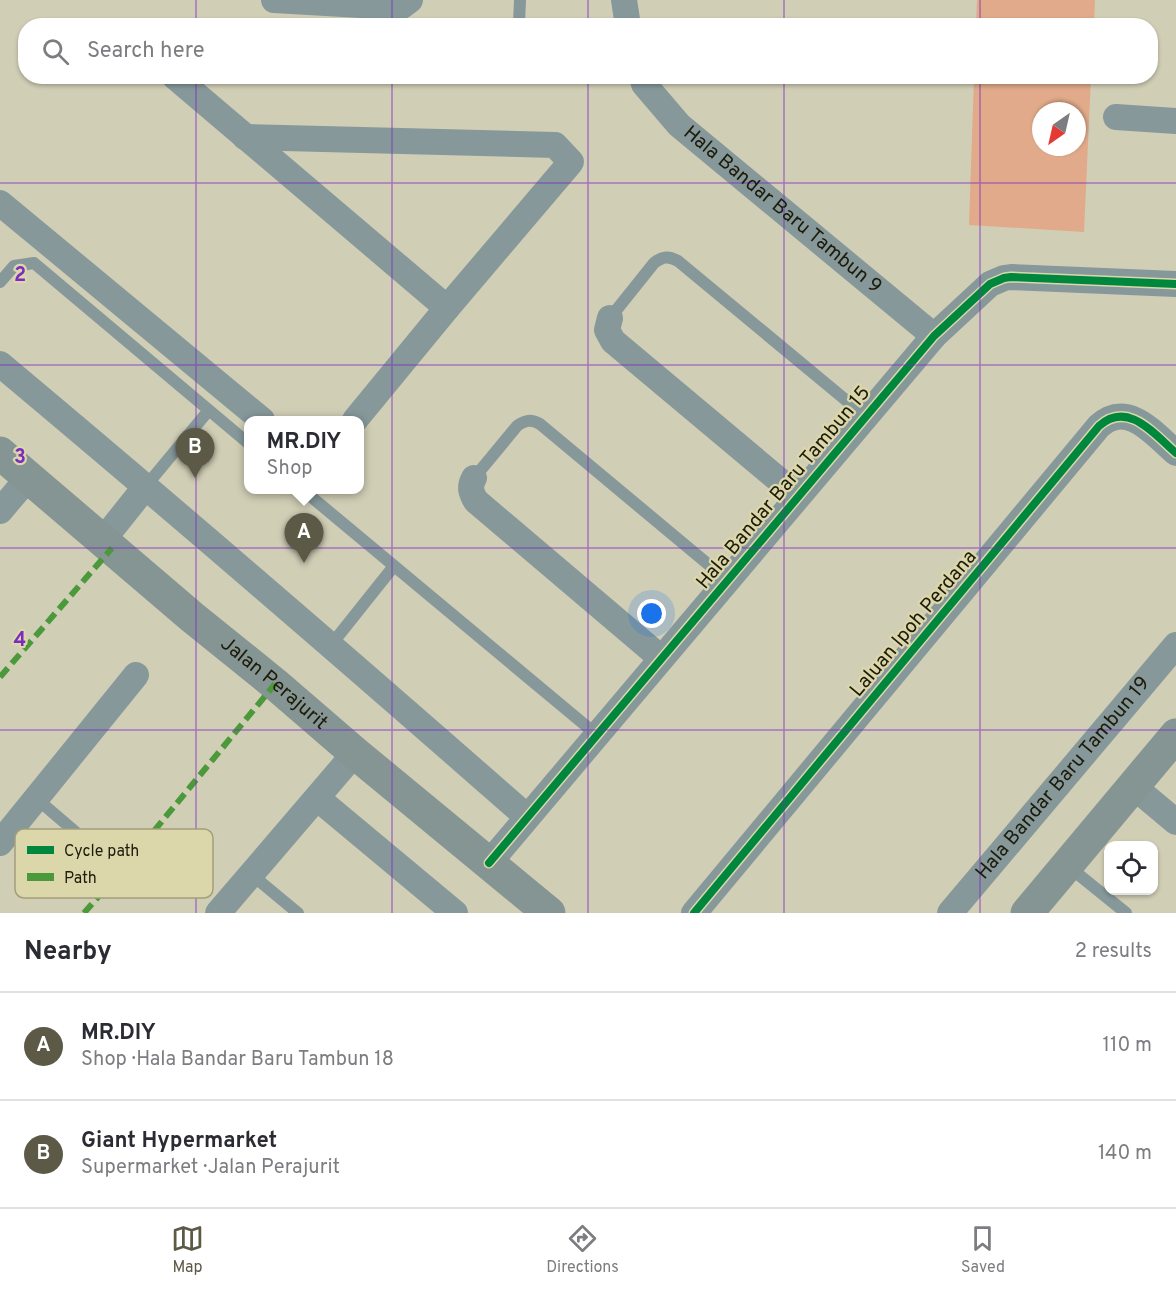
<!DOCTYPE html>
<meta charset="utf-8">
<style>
:root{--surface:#fff;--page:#f2f2f3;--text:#2b2b33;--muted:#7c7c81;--line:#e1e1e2;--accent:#5c5a46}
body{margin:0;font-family:Overpass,sans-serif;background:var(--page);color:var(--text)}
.controls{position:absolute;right:18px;bottom:18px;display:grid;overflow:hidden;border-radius:12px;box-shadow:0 2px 4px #0004}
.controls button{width:54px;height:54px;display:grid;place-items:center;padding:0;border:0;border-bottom:2px solid var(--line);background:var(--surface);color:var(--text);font:30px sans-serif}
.compass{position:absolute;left:1032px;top:102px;width:54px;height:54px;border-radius:50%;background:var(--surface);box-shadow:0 2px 4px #0004;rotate:214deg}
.you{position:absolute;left:652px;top:614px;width:21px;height:21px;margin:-15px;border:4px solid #fff;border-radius:50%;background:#1a73e8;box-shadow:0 0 0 9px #1a73e833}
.badge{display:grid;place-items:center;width:39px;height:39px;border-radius:50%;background:var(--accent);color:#fff;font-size:20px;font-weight:700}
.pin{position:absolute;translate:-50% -50px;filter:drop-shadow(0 2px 3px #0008)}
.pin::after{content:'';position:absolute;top:32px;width:21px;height:18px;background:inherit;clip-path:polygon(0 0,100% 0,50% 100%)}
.popup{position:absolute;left:244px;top:416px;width:120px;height:78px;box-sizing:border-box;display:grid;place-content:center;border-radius:12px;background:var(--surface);filter:drop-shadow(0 2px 4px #0005);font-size:20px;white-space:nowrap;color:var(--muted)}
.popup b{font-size:22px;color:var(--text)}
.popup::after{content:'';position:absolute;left:50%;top:100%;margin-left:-12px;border:12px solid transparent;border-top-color:var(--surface)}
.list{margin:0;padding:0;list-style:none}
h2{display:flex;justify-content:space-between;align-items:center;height:78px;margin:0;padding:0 24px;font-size:26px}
h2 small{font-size:20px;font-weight:400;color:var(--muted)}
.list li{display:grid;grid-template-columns:39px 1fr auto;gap:18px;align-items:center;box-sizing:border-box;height:108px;padding:0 24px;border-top:2px solid var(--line)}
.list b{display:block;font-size:22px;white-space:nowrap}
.list p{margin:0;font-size:20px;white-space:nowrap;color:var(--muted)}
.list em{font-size:20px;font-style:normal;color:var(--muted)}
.icon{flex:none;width:33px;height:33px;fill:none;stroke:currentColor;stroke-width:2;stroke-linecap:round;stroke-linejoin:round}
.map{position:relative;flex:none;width:1176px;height:913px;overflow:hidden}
.search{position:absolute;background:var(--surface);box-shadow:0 2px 4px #0004;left:18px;right:18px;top:18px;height:66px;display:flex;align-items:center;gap:15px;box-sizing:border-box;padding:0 21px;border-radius:24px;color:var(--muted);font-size:22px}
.sheet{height:294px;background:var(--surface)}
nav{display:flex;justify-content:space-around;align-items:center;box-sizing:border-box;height:84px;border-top:2px solid var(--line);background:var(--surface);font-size:16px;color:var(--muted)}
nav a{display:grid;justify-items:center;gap:3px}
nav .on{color:var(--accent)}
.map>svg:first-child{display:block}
</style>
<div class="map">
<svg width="1176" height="913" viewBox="0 0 1176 913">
<rect width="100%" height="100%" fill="#d1ceb6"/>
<path fill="#e1aa8a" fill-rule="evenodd" d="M977,0h118l-1,25h-118z
M974,77h117l-7,155 -115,-7zM1041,111h36v36h-36z"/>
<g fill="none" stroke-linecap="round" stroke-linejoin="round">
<path stroke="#86989a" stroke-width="12" d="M519,24l1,-24
M0,282l14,-16 20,-3 214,180
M610,318l44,-55c9,-7 15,-7 24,-2l187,155
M474,478l43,-52c8,-6 14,-7 23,-2l187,156
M146,486l63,-76
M303,490l294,245
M331,645l63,-79
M37,799l84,72
M1068,866l58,47
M251,874l47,39"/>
<g stroke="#86989a" stroke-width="26">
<path d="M274,0l122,7 6,-1 8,-6"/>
<path d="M624,0l4,26"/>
<path d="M174,76l273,232"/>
<path id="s1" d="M642,76l2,8 35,41 255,211"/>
<path d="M1116,117l60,4"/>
<path d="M245,137l310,8 16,17 -124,146 -92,112"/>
<path d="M0,203l262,217"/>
<path d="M610,318l-3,12 6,11 185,155"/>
<path d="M0,364c178,149 353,300 527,453"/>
<path d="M474,478c-5,9 -3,15 2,23l185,157"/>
<path d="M0,511l28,-33"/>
<path d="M103,540l43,-54"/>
<path d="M1133,786l43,36"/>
<path d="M317,798l138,115"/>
<path d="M0,843l136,-168"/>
<path d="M489,863l445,-527 56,-52 14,-6 7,-1 165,7"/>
<path d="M218,913l137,-160"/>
<path d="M694,913l405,-487c29,-26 55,8 77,27"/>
<path id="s2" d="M950,913l226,-268"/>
</g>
<g stroke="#859593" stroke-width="33">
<path id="s3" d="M0,453l192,164 83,67 80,69 194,160"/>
<path d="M1027,913l149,-178"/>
</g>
<path stroke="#4c993b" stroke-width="6" stroke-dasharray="12 6" stroke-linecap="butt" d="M0,677l112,-129
M84,913l37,-42 154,-187"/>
<g stroke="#dcd7ab" stroke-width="11">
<path id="cycleway" d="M489,863l445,-527 56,-52 14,-6 7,-1 165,7
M694,913l405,-487c29,-26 55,8 77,27"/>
</g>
<use href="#cycleway" stroke="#00873e" stroke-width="8"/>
</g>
<path fill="none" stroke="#7b2cbf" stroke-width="1.5" stroke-opacity="0.55" d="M196,0v26M392,0v26M588,0v26M784,0v26M980,0v26M196,76v837M392,76v837M588,76v837M784,76v837M980,76v837M0,183h1176M0,365h1176M0,548h1176M0,730h1176"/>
<g text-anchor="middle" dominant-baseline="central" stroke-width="4.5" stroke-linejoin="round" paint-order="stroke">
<g font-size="20" fill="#1d1b0a" stroke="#dcd7ab">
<text stroke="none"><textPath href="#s1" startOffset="196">Hala Bandar Baru Tambun 9</textPath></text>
<text transform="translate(784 488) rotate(-50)">Hala Bandar Baru Tambun 15</text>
<text transform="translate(914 624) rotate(-50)">Laluan Ipoh Perdana</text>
<text stroke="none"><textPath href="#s3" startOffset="358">Jalan Perajurit</textPath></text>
<text stroke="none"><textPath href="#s2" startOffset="176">Hala Bandar Baru Tambun 19</textPath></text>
</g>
</g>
<rect x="15" y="829" width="198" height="69" rx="9" fill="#dcd7ab" stroke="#a39f7b" stroke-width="1.5"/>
<rect x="27" y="846" width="27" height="8" fill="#00873e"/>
<rect x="27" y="873" width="27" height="8" fill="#4c993b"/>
<g font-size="16" fill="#1d1b0a">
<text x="64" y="856">Cycle path</text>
<text x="64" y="883">Path</text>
</g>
<g font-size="20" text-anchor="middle" font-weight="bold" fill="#7b2cbf" stroke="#dcd7ab" stroke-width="4.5" stroke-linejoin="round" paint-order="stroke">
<text x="20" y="281">2</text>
<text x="20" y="463">3</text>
<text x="20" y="646">4</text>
</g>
</svg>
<div class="controls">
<button><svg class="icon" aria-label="locate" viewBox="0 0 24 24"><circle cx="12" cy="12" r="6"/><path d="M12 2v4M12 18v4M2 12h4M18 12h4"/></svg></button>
</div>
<svg class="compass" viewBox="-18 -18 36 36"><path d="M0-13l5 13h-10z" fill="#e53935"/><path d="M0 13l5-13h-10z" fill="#7c7c81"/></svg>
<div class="you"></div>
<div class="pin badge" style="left:304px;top:563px">A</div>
<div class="popup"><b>MR.DIY</b>Shop</div>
<div class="pin badge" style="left:195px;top:478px">B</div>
<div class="search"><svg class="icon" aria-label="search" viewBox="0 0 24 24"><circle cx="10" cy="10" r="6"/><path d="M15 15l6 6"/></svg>Search here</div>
</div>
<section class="sheet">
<h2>Nearby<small>2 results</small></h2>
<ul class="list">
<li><span class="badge">A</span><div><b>MR.DIY</b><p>Shop · Hala Bandar Baru Tambun 18</p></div><em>110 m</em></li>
<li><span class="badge">B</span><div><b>Giant Hypermarket</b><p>Supermarket · Jalan Perajurit</p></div><em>140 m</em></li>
</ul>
</section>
<nav>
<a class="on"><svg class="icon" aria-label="map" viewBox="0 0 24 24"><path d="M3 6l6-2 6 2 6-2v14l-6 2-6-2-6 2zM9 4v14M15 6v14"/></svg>Map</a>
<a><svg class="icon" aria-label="directions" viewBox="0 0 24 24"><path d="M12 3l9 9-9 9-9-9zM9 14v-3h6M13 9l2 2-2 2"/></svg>Directions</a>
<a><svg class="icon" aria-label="saved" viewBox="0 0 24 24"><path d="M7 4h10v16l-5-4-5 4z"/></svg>Saved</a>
</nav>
